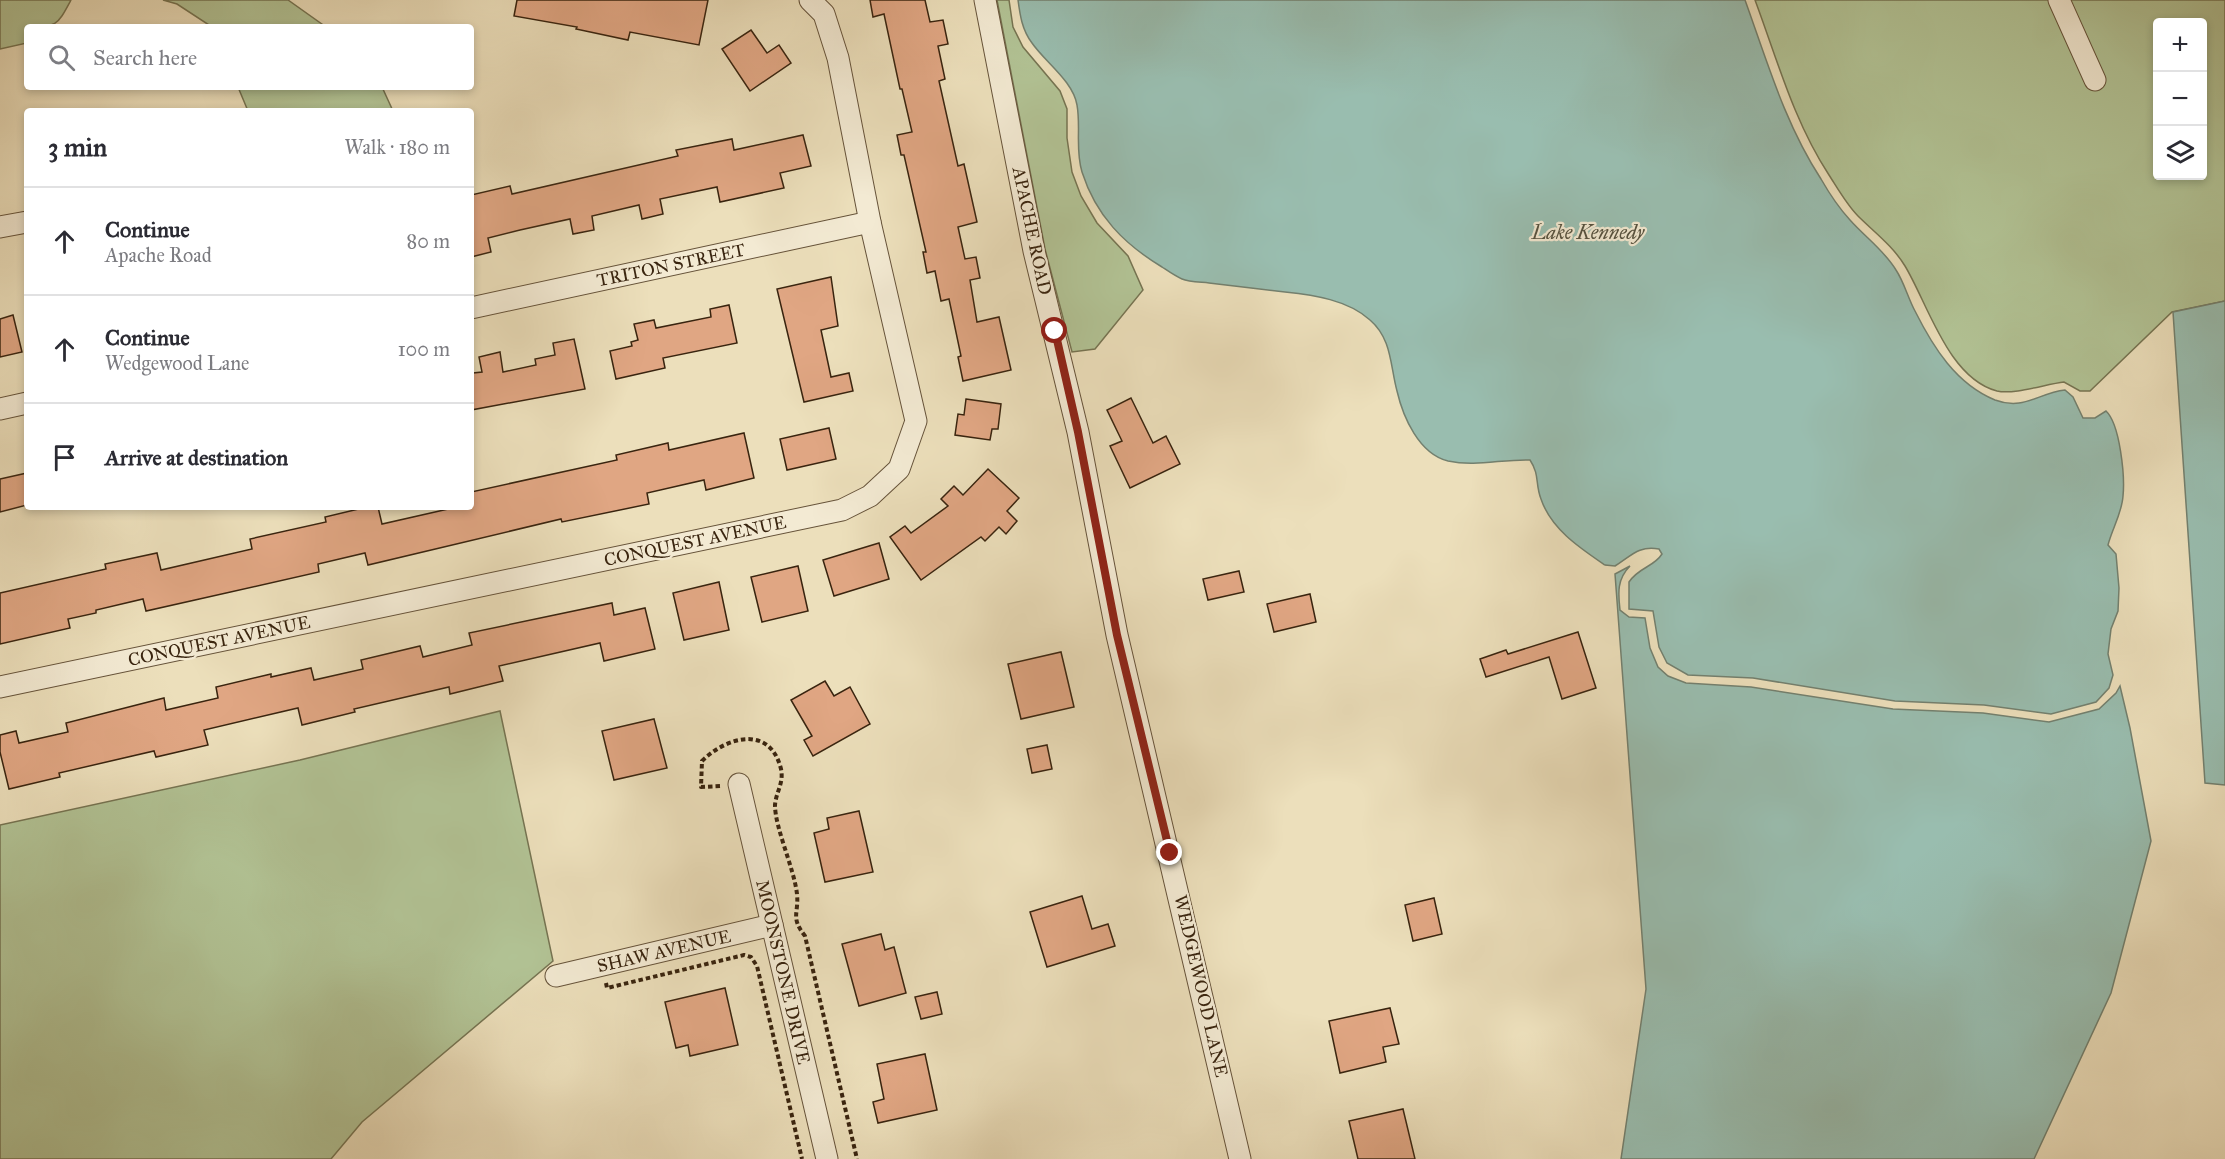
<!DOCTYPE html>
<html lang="en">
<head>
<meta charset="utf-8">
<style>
	:root { --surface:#fff; --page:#f2f2f3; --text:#2b2b33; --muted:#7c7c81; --line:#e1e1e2 }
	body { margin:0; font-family:"IM FELL Great Primer",serif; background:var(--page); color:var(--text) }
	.controls { position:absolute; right:18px; top:18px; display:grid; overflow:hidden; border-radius:6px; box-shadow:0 3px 9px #0003 }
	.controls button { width:54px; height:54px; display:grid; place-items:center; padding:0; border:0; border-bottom:2px solid var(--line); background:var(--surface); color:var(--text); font:30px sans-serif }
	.stop { position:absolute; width:18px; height:18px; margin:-14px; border:4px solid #8f2418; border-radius:50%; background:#fff }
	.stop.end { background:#8f2418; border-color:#fff; box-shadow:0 2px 6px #0008 }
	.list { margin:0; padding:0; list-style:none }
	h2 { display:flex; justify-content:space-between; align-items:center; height:78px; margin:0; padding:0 24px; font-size:26px }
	h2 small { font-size:20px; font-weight:400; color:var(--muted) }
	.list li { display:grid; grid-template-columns:39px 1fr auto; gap:18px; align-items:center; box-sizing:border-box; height:108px; padding:0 24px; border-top:2px solid var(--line) }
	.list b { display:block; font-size:22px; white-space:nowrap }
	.list p { margin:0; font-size:20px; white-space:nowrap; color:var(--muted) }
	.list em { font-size:20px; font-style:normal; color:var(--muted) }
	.icon { flex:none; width:33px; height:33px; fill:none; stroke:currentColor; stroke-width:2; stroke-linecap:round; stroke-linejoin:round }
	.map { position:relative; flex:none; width:2225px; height:1159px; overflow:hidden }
	.search { position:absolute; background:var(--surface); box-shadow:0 3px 9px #0003; left:24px; top:24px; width:450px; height:66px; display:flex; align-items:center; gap:15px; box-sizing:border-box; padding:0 21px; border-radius:6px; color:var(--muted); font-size:22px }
	.panel { position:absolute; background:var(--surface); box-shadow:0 3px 9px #0003; left:24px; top:108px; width:450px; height:402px; border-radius:6px }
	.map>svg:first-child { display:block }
	.green { fill:#b2c395; stroke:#767452; stroke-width:1.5; fill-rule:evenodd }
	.water { fill:#99bdaf; stroke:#73806f; stroke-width:1.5 }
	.building { fill:#e0a683; stroke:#39240f; stroke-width:1.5 }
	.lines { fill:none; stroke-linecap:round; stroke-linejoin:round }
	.street-casing { stroke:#66533a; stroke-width:23 }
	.path { stroke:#39240f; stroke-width:4; stroke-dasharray:4.5 3; stroke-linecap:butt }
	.street { stroke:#f3ead3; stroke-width:21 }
	.route { stroke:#8f2418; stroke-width:8 }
	.labels { text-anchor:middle; stroke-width:4.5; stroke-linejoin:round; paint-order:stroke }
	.street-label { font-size:18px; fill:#39240f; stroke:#f3ead3 }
	.water-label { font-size:20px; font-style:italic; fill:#56523f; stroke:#f3ead3 }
</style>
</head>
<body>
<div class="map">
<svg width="2225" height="1159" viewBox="0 0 2225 1159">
	<rect width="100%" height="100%" fill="#ecdfbb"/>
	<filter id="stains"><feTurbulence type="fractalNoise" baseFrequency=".00333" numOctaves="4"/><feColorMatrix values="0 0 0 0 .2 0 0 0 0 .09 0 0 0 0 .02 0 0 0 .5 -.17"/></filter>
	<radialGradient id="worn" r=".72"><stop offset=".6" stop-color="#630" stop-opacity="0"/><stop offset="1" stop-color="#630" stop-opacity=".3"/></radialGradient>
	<g class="green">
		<path d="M0,0H71C57,26 57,27 27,27V43L0,49Z"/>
		<polygon points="163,0 288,0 326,27 212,27 177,4"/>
		<polygon points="997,0 1009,0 1013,27 1023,47 1060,91 1067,109 1067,138 1072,172 1081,196 1097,223 1128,256 1143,290 1095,349 1072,352 1045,249"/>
		<path d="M1755,0H2225V301L2172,312L2090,391H2080L2064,382C2046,384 2014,395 1997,391C1948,378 1928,304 1905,266C1893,246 1874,232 1858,216C1847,205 1838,189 1829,175C1794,122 1777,59 1755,0ZM2158,22H2202V176H2158Z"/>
		<polygon points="238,87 382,87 393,111 248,111"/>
		<polygon points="500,711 553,961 362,1122 331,1159 0,1159 0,825 300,760"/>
	</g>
	<g class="water">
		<path d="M1018,0H1745C1767,61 1785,124 1821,179C1829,193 1839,208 1850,220C1865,237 1884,250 1896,270C1904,282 1908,298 1915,311C1933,347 1956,384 1995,400C2024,411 2038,393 2065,390L2073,397L2083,418H2095L2106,411C2120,424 2125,476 2123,496C2122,513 2112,529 2108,545L2116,554L2119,588L2118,611L2111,629L2108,654L2113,675L2109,688L2096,702L2051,714L1984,705L1895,701L1753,678L1688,675L1667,663L1659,647L1653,611L1629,609V582C1639,567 1654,567 1662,554L1659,549C1639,545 1631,556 1615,566L1605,565C1580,548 1551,529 1541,499C1535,484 1540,475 1530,460C1502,459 1476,467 1448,461C1419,454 1403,417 1397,391C1390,365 1392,339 1370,320C1348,300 1314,295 1285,292C1260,289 1234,286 1209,283C1200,282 1189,282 1182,279C1175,276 1168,271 1162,267C1124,244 1096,216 1082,172C1075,149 1081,127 1077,105C1073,81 1045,62 1032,43C1022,30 1020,15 1018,0Z"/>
		<polygon points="2225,301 2225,785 2205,783 2173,312"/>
		<path d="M1630,566C1617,579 1618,593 1620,610L1629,617L1645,618L1650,648L1658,667L1668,676L1686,683L1751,687L1893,709L1983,713L2049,722L2099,709L2116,693L2120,686L2130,728L2151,841L2111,993L2034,1159H1621L1646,989L1615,574Z"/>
	</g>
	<g class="building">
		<polygon points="517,0 708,0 699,45 630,32 628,40 576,29 577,27 514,16"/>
		<polygon points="870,0 925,0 930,22 943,20 948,44 938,46 945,79 939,81 958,166 964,164 977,222 958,227 965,259 976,257 980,278 970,280 977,322 999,317 1011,370 963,381 958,357 961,356 949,299 941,301 935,271 927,273 923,252 926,252 904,155 901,155 897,135 912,132 902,89 900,89 884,14 873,17"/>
		<polygon points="751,30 767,53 779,45 791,63 750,91 722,49"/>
		<polygon points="803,135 811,166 780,173 784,188 720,202 717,187 660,199 663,214 642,219 639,205 592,216 594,230 573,234 570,219 520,230 488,238 491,252 471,257 471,195 510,186 512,194 678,156 676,150 732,139 734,150"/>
		<polygon points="831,277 838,326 821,330 831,377 849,373 853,391 804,402 777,289"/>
		<polygon points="729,305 737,343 663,358 665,368 616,379 610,351 632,346 631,342 638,340 634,324 654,320 656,328 711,317 710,309"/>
		<polygon points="13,315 22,352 0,357 0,319"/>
		<polygon points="574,339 585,389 471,410 471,378 473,373 482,372 479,357 500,352 503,372 536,365 535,359 555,355 553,343"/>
		<polygon points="1131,398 1153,443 1166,436 1180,464 1130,488 1110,446 1122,441 1107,410"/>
		<polygon points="966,399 1001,404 998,429 992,429 990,440 955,435 958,414 964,415"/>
		<polygon points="829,428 836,459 787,470 780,439"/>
		<polygon points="744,433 754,478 706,490 704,480 647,493 649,504 562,522 561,519 368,565 365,553 318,564 319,572 146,611 143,599 96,610 96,613 68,619 70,628 0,644 0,593 106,569 105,564 157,553 161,570 252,549 250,539 326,522 325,517 367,507 378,507 382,524 457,507 471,507 471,492 617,460 616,455 668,443 669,450"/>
		<polygon points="988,469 1019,498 1007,511 1017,521 1006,534 999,527 985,541 981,537 921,580 890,537 905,526 911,533 948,506 941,499 954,486 963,495"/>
		<polygon points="27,473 27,505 0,512 0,479"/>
		<polygon points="879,543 889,579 834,596 823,560"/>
		<polygon points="798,566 808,611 762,622 751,577"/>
		<polygon points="1239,571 1244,592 1208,600 1203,579"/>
		<polygon points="719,582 729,630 684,640 673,593"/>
		<polygon points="1310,594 1316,622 1274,632 1267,604"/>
		<polygon points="612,603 614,615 645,608 655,649 604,661 600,643 499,666 503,681 450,694 449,687 354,709 355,712 302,725 298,708 204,730 208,745 156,757 154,751 59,773 60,777 9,789 0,752 0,735 16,731 19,743 68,732 66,723 164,698 166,710 218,698 216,687 271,674 271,677 311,668 314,680 363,669 361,660 420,646 423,657 472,645 469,633"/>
		<polygon points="1578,632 1596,688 1562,699 1549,657 1486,677 1480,659 1506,650 1508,654"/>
		<polygon points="1061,652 1074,707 1021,719 1008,664"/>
		<polygon points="825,681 834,696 850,687 870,724 813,756 804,740 812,736 791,700"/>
		<polygon points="654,719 667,768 614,780 602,731"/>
		<polygon points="1047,745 1052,769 1032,773 1027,749"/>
		<polygon points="859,811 873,872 825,882 814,833 829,829 827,818"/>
		<polygon points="1082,896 1092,929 1108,924 1115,946 1047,967 1030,912"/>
		<polygon points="1434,898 1442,934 1413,941 1405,905"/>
		<polygon points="881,934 885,950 894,947 906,993 859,1006 842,944"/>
		<polygon points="725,988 738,1045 690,1056 688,1045 676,1048 665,1002"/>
		<polygon points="937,992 942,1014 921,1019 915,997"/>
		<polygon points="1390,1008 1399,1044 1383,1047 1386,1062 1340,1073 1329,1021"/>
		<polygon points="925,1054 937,1110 878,1123 873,1102 884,1099 877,1064"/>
		<polygon points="1403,1109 1415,1159 1358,1159 1349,1121"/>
	</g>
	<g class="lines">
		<defs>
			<g id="street">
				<polyline points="985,0 1034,251 1078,432 1117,635 1240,1159"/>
				<polyline points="2059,0 2095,80"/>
				<polyline points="0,227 27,222"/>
				<polyline points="471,308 870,222"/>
				<polyline points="0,409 27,403"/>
				<polyline points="0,687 842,510 870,496 899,469 916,421 870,222 838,58 824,14 810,0"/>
				<polyline points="739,784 827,1159"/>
				<polyline points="556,976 772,925"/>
			</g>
		</defs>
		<use href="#street" class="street-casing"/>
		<g class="path">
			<path d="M720,786L701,787L702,761C726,737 770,724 781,769C784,783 776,792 775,805C775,828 794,868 797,894C799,914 790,917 805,936L857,1159"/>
			<polyline points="606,983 607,988 744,955 751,957 757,966 802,1159"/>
		</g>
		<use href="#street" class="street"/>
	</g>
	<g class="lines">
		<polyline class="route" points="1055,331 1078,432 1117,635 1170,853"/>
	</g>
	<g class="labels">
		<g class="street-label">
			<text transform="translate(1032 231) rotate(78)" y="6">APACHE ROAD</text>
			<text transform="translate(671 265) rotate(-12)" y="6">TRITON STREET</text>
			<text transform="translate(695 541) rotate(-12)" y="6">CONQUEST AVENUE</text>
			<text transform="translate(219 641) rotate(-12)" y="6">CONQUEST AVENUE</text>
			<text transform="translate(664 951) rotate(-13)" y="6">SHAW AVENUE</text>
			<text transform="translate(783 972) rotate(77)" y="6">MOONSTONE DRIVE</text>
			<text transform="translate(1201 986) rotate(77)" y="6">WEDGEWOOD LANE</text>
		</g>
		<g class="water-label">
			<text x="1588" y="239">Lake Kennedy</text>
		</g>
	</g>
	<rect width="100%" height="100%" filter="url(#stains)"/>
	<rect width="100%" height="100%" fill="url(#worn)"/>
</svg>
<div class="controls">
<button>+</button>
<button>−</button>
<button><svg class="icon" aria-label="layers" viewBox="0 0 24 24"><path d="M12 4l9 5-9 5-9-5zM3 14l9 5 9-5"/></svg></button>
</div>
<div class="stop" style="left:1055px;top:331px"></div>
<div class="stop end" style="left:1170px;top:853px"></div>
<div class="search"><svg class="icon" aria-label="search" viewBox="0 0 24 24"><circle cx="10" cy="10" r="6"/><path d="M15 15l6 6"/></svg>Search here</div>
<section class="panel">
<h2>3 min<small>Walk · 180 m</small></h2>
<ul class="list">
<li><svg class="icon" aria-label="ahead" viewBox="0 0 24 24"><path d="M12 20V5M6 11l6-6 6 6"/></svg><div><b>Continue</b><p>Apache Road</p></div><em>80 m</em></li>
<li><svg class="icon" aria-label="ahead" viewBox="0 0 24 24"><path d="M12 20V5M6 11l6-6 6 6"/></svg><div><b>Continue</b><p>Wedgewood Lane</p></div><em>100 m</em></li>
<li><svg class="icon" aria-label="arrive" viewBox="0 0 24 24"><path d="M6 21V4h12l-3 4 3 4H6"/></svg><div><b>Arrive at destination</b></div></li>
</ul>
</section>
</div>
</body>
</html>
